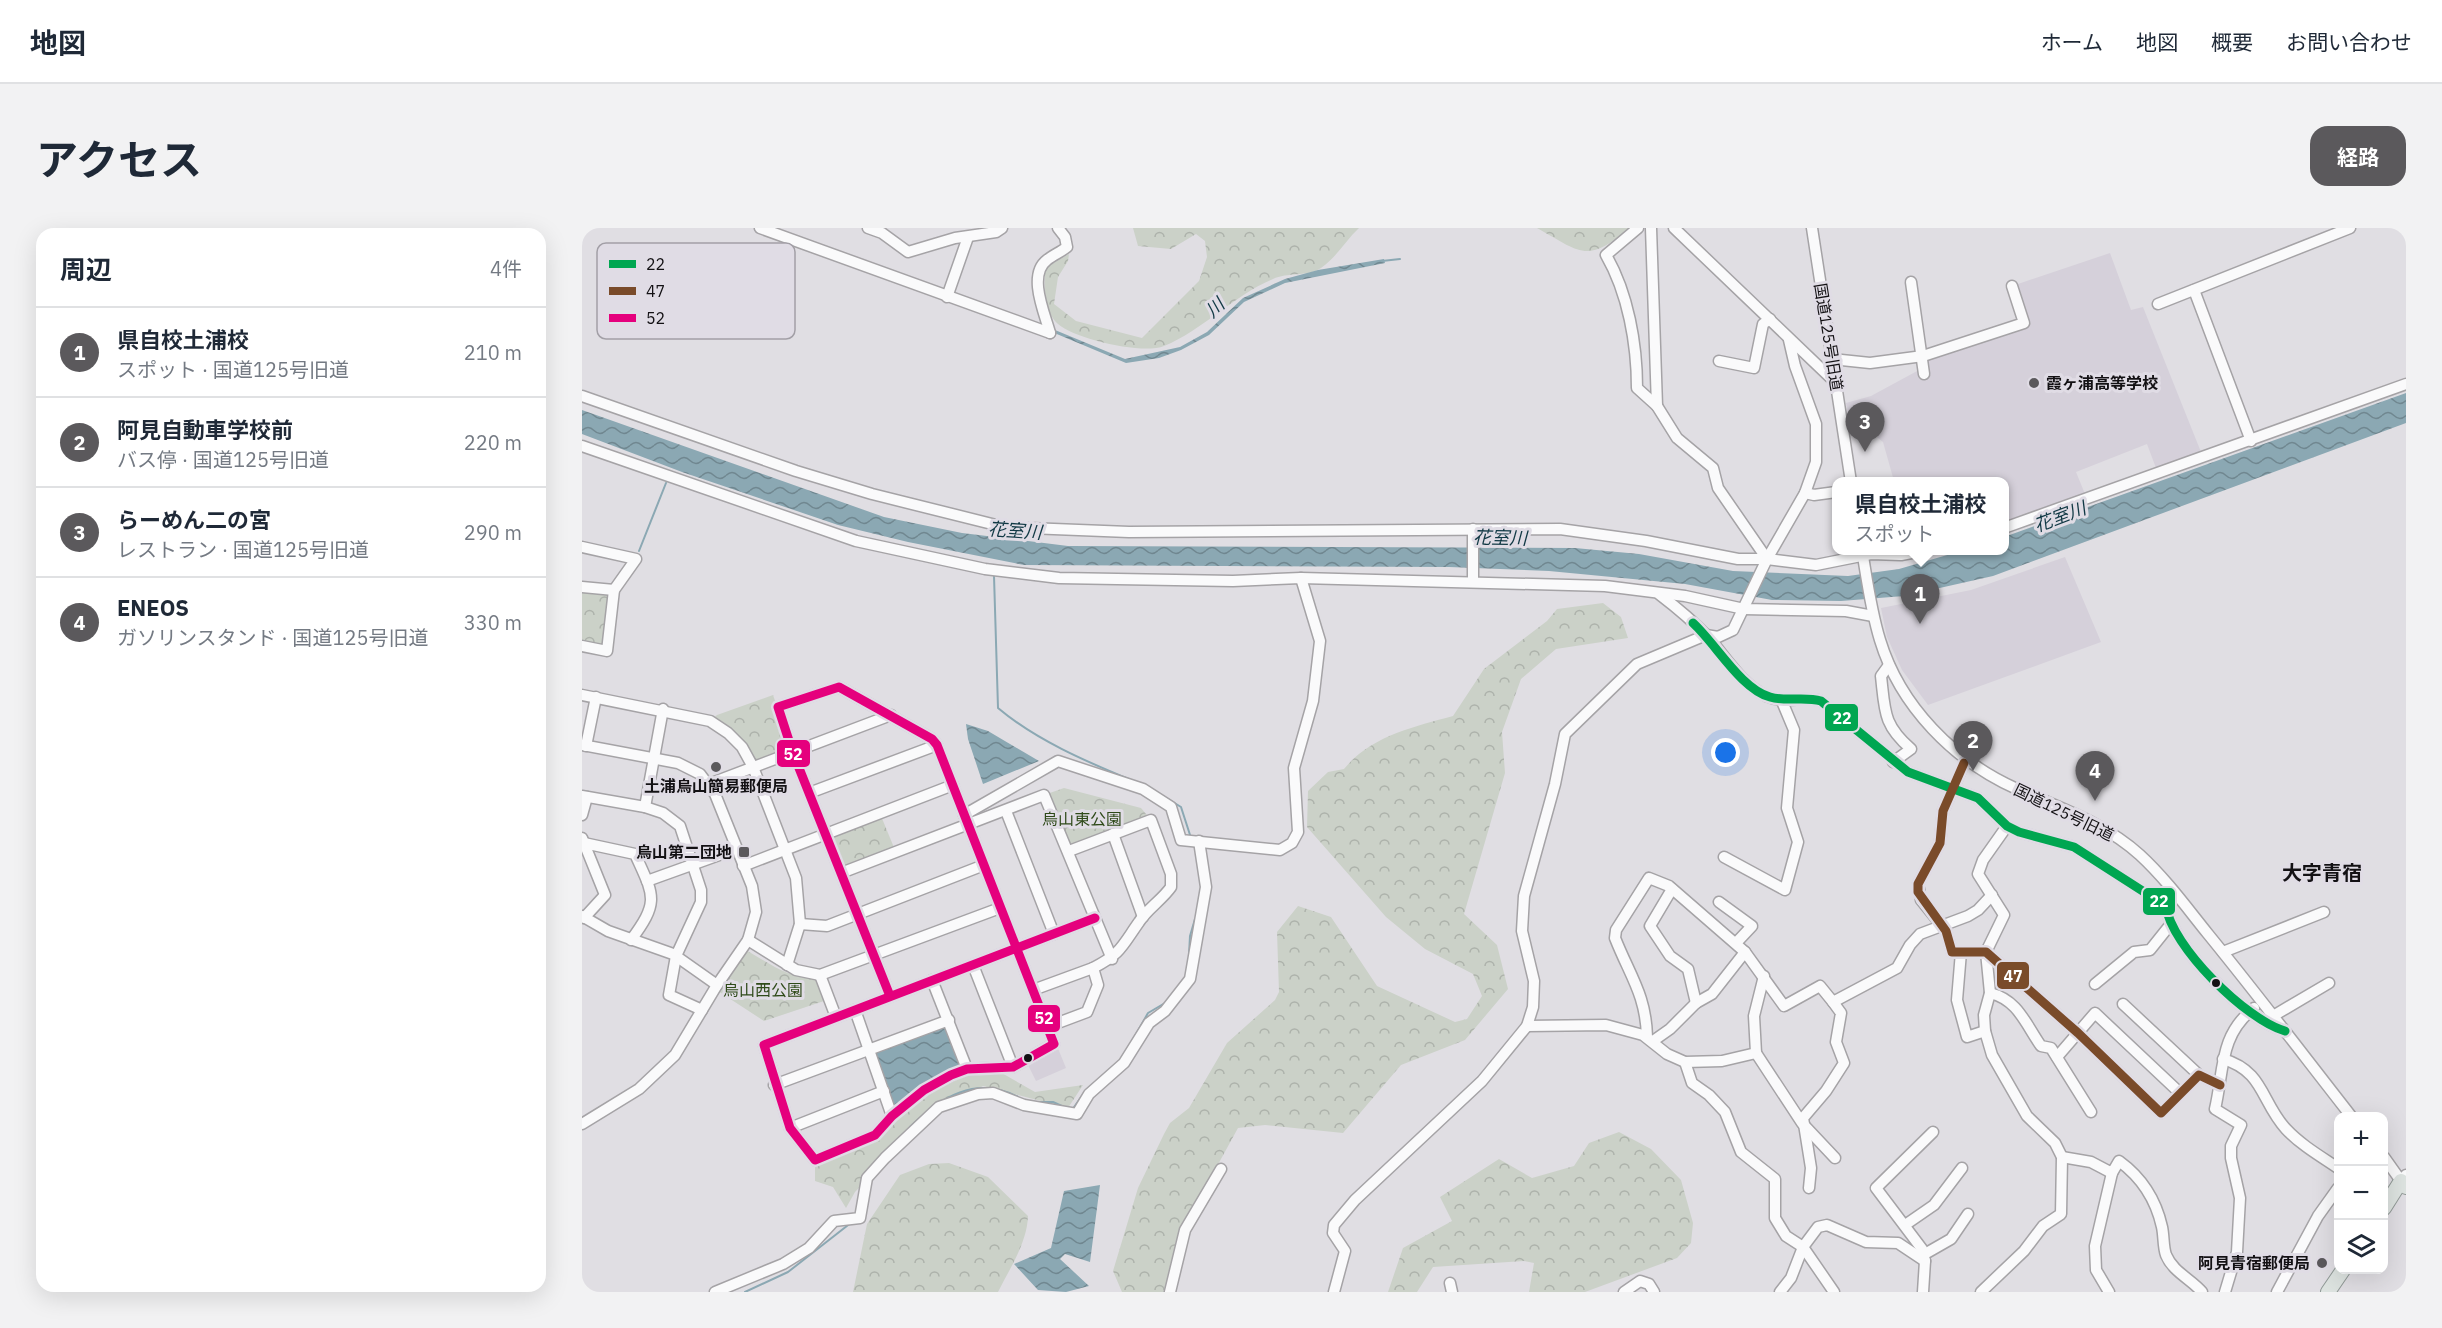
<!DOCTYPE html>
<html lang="ja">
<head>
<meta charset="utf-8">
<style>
	:root { --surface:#fff; --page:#f2f2f3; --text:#1f2937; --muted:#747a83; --line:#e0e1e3; --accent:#5b595c }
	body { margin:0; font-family:"IBM Plex Sans","Noto Sans JP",sans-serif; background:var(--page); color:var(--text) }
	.controls { position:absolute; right:18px; bottom:18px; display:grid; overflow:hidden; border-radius:12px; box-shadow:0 6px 24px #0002 }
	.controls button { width:54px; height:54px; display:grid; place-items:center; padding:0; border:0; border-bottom:2px solid var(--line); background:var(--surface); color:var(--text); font:30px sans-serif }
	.you { position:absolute; left:1144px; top:525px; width:21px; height:21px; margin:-15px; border:4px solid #fff; border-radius:50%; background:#1a73e8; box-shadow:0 0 0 9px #1a73e833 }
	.badge { display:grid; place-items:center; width:39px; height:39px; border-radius:50%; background:var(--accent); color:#fff; font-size:20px; font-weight:700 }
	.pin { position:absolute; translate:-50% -50px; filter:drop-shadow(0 2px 3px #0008) }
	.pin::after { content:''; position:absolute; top:32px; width:21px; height:18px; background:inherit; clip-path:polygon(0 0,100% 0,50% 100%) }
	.popup { position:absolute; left:1250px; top:249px; width:177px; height:78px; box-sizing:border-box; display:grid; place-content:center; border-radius:12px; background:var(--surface); filter:drop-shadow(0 2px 4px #0005); font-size:20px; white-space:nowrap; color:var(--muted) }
	.popup b { font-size:22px; color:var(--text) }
	.popup::after { content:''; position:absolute; left:50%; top:100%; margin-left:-12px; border:12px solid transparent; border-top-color:var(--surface) }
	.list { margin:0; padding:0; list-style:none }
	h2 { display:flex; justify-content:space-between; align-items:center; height:78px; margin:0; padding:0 24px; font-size:26px }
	h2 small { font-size:20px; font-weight:400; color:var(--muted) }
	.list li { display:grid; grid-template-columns:39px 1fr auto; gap:18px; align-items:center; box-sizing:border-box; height:90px; padding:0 24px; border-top:2px solid var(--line) }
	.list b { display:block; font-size:22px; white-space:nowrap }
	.list p { margin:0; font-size:20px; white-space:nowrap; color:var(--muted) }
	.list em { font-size:20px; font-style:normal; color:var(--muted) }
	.icon { flex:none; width:33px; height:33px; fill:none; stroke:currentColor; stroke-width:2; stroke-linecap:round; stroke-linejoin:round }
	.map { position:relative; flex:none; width:1824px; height:1064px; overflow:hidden; border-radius:18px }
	header { display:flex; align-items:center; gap:36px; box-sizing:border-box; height:84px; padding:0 30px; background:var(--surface); border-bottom:2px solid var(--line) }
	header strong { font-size:28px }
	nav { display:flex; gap:33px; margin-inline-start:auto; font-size:21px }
	.intro { display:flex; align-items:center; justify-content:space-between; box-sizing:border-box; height:144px; padding:0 36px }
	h1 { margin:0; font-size:42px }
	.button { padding:15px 27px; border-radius:18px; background:var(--accent); color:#fff; font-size:21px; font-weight:700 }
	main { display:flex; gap:36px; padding:0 36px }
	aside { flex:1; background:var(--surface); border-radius:18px; box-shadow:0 6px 24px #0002 }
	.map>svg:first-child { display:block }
	.built { fill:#d5d0da }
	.forest { fill:url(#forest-crowns) }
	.water { fill:url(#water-waves) }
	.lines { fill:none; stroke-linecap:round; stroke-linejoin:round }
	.stream { stroke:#8ba8b3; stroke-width:2 }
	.minor-casing { stroke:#a5a3a6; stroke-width:13 }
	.major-casing { stroke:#919a97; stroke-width:16 }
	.minor { stroke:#fafafb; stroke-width:10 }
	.major { stroke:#dde3e0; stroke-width:14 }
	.bus-1-casing { stroke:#e0dce5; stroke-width:14 }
	.bus-2-casing { stroke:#e0dce5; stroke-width:14 }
	.bus-3-casing { stroke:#e0dce5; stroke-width:14 }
	.bus-1 { stroke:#00a651; stroke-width:9 }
	.bus-2 { stroke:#7a4b2a; stroke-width:9 }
	.bus-3 { stroke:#e5007d; stroke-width:9 }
	.poi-dot { fill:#5b595c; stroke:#e0dce5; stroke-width:2 }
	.bus-dot { fill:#131114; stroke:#e0dce5; stroke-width:2 }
	.labels { text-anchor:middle; stroke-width:6; stroke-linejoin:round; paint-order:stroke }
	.street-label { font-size:16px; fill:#131114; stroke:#e0dce5 }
	.poi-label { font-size:16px; font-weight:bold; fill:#131114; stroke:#e0dce5; text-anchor:end }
	.park-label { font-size:16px; fill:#2f4a1a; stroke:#e0dce5 }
	.water-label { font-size:18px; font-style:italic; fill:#103844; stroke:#e0dce5 }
	.quarter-label { font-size:20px; font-weight:bold; fill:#131114; stroke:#e0dce5 }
	.key { fill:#e0dce5; stroke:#a29fa6; stroke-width:1.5 }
	.key-label { font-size:16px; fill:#131114 }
	.line-badge { stroke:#e0dce5; stroke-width:2 }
	.badge-label { font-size:16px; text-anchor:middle; font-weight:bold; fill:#fff }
</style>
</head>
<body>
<header>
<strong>地図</strong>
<nav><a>ホーム</a><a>地図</a><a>概要</a><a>お問い合わせ</a></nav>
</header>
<div class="intro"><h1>アクセス</h1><a class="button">経路</a></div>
<main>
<aside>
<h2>周辺<small>4件</small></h2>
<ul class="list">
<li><span class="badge">1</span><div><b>県自校土浦校</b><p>スポット · 国道125号旧道</p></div><em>210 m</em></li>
<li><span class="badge">2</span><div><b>阿見自動車学校前</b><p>バス停 · 国道125号旧道</p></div><em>220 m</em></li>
<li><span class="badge">3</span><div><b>らーめん二の宮</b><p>レストラン · 国道125号旧道</p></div><em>290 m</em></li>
<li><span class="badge">4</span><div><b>ENEOS</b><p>ガソリンスタンド · 国道125号旧道</p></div><em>330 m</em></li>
</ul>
</aside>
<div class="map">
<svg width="1824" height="1064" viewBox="0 0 1824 1064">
	<defs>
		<pattern id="forest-crowns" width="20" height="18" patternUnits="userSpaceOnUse" patternTransform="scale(1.5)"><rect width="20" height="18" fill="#cbd1c8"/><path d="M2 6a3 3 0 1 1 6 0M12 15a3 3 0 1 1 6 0" fill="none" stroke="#adb2ab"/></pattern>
		<pattern id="water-waves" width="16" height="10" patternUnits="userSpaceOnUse" patternTransform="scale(1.5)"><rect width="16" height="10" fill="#8ba8b3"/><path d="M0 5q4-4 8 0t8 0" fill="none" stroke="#708790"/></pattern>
	</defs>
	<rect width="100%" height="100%" fill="#e0dee3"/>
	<g class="built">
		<polygon points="1528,25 1549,82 1561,79 1619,224 1574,240 1565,216 1494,244 1503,266 1422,294 1422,254 1312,253 1301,214 1266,186 1264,175 1289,168 1337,142 1343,128 1441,93 1433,57"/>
		<polygon points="1483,329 1519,414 1346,477 1320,442 1305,409 1299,380 1389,362"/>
		<polygon points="475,818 484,840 454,853 445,835"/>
	</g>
	<g class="forest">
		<path d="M551,0H777C763,13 755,29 739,40C726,49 705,44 691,51C652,67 621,102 582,118C561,127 493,111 476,96C462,84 462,57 463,40L487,26L486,33L476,49L472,76L494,93L560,110L617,53L625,29L623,13L614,6L589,21L556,18Z"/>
		<path d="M955,0H1048C1004,36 1000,25 955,0Z"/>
		<polygon points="0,359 32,362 25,423 0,418"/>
		<path d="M1021,375L1039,389L1046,410L974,421L939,451L920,504L923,545L882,686L915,717L926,761L883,812L819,837L761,905L683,897L656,900L594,1013L582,1064H540L531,1043L556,960L582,906L588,895L607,880L645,815L693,772L697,764L695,704L716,678L749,689L795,758L873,794L885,791L900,768L891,746L843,721L804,689L725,599L726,563L746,544L762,541C789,508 831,499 871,488L902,441L965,393L975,381Z"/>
		<polygon points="191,467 211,525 171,539 128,493 135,487"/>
		<polygon points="482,560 559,580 569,592 487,623 462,567"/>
		<polygon points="299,588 313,622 260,639 248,607"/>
		<path d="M164,722C188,736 209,752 237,751L245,772L182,793L136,763Z"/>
		<polygon points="411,840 453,864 501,857 486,880 401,858 349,886 273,964 264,980 251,959 233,953 233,932 293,907 310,888 369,847"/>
		<polygon points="1037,904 1069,921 1099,952 1111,995 1109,1015 1095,1030 1003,1064 947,1064 952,1035 942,1033 851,1039 835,1064 806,1064 821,1020 870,993 858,969 917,931 950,950 992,938 1007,915"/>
		<path d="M367,935L406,949L446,988C445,1015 428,1040 416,1064H271L285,996L318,947L347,936Z"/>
	</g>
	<g class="water">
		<polygon points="183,0 194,0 473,102 543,131 598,119 625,104 661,70 703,51 736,42 802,31 803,35 703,55 662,74 627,107 599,122 577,130 544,135 470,104"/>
		<polygon points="1824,165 1824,195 1411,348 1322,368 1259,373 1190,372 1103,356 967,343 867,339 442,337 326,314 256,297 100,244 0,206 0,182 302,289 380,305 486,318 993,320 1057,326 1151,343 1266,348 1317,341 1379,323 1422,322 1422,309"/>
		<polygon points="384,496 406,503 457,533 401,556 386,511"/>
		<polygon points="368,793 386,844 369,847 312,887 289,822"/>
		<polygon points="518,957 508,1034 483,1026 478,1031 507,1058 484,1064 456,1062 432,1036 469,1020 482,963"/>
	</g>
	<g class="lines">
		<g class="stream">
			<polyline points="800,33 818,31"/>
			<polyline points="57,323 84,255"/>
			<path d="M412,348L416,480C454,512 503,533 549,552"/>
			<polyline points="568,560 599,579 609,610"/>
			<polyline points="607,727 608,708 613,691"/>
			<polyline points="549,815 566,785 583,775"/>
			<polyline points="456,874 471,874 482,879"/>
			<polyline points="490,882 502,865"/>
			<path d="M328,899C359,869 394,847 436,869"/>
			<polyline points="163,1064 206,1044 270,994"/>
		</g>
		<defs>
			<g id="minor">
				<polyline points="178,0 468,105"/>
				<polyline points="286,0 300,5 326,24 373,10 414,4 420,0"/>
				<path d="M1056,0L1024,27C1046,65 1055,116 1055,160L1075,178L1095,210L1131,240L1136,260L1185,331"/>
				<polyline points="1069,0 1075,178"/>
				<polyline points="1092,0 1254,155"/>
				<polyline points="1230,0 1269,254"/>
				<polyline points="1329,54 1342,146"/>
				<polyline points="1612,62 1669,213"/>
				<polyline points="365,69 386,9"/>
				<polyline points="1576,76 1768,0"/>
				<path d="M468,105C463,86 445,47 465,32C471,27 479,24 485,19L483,9L476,0"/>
				<polyline points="1250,131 1288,135 1341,128 1442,95 1430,58"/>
				<polyline points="1137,133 1172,140 1181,96 1188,91"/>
				<polyline points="0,168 214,243 290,266 422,299 547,304 978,301 1064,313 1156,331 1185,331 1234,337 1289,326 1319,327 1345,322"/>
				<polyline points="0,218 274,313 403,341 477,350 651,353 719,350 1023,358 1103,368 1162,381 1264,383 1291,388"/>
				<polyline points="1223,265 1232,267 1254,264"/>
				<polyline points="1422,300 1824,156"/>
				<polyline points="0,319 54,331 32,362 25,423 0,418"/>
				<path d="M1280,322C1285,352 1289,383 1298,412C1318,478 1372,533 1435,561C1478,580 1523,595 1558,627C1584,651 1605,680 1626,706C1675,766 1722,828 1769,888"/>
				<polyline points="891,353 891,301"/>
				<polyline points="0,359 32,362"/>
				<path d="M1077,366C1094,379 1111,393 1126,409C1144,429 1159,456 1184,468C1202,476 1221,468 1239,473L1326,544L1396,570L1425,598L1437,604L1492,619L1584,678C1589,718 1664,792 1703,803"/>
				<path d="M1307,437L1299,448C1303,483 1301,497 1329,521L1311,534"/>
				<polyline points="0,467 128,493 146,505 160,519 171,539 214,650 218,696 205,737"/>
				<polyline points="0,517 96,535 118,546 133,566 170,658 174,684 166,712 135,757 93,827 57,861 0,896"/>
				<polyline points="4,518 14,469"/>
				<polyline points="1384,531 1361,583 1358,615 1336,656 1339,672 1364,703 1370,724 1404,724 1496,805 1579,885 1617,847 1638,857"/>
				<polyline points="127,556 309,487"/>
				<polyline points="227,565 355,517"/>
				<polyline points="0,568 63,579 81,585 98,598 119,662 119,674 94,728 87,767 120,782"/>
				<polyline points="63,579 81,481"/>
				<polyline points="424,583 472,706"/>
				<polyline points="0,587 5,569"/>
				<polyline points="382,587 476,533 561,561 589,579 599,612 698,622 710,615 716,604 712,540 731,473 738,413 719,350"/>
				<polyline points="531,606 561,689"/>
				<polyline points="0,610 23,667 2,690"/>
				<path d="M2,615L53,626C72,668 78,673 49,712"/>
				<polyline points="1142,629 1203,662 1216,614 1205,580 1212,502 1199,471"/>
				<polyline points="161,638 371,557"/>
				<polyline points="259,645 462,567 530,731"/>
				<polyline points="65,653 154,621"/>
				<polyline points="1090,661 1068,698 1088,728 1106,741 1114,775"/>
				<polyline points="1137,674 1170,698 1154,715"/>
				<polyline points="0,688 26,703 91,726 135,757"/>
				<polyline points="218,696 245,698 402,637"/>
				<polyline points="166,712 214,742 238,747 418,680"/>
				<polyline points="1379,724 1375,772 1385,809 1403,803"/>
				<polyline points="1641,724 1742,684"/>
				<polyline points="391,737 431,839"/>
				<polyline points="238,747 254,789"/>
				<polyline points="350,752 385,841"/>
				<polyline points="1513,756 1552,724 1568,722 1588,697"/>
				<polyline points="451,762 511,740"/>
				<path d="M1408,765C1436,772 1443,795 1459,818L1469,820L1509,884"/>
				<path d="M308,768L211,525L196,479L257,459L350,511L355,517C394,617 433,716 472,816L431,839L385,841L369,847L342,862L310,888L293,907L233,932L208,900L182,817C292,774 403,733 513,690"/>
				<polyline points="1541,776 1617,847"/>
				<polyline points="273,782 310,888"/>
				<polyline points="1691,788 1747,755"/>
				<polyline points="945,798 1024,797 1061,807 1085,826 1103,834 1140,833 1174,825 1172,788 1182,748"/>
				<path d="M465,799L505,784L516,757L511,740C539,726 540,718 557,694C565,681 580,672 589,659V646L569,592L487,623"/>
				<path d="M1065,809C1064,767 1048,748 1033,710L1034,702L1067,650L1087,658L1163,724"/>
				<polyline points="1071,813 1088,801 1114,775 1130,766 1163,724 1202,778 1238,758 1251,774 1315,740 1328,717 1338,706 1386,688 1396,682 1410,667"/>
				<polyline points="1174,825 1220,895 1253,930"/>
				<polyline points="1475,829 1513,785 1598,865"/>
				<path d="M1641,831C1682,843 1679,874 1704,901C1719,917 1738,928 1756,940"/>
				<polyline points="1103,834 1110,855 1127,867 1143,884 1159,924 1193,951 1193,990 1204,1008 1221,1019 1252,1064"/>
				<polyline points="192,857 367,792"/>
				<polyline points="208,900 302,863"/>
				<path d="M1480,929L1509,934L1530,945L1537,933C1559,949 1574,972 1580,999C1582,1008 1581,1019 1584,1027C1591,1044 1609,1051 1620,1064"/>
				<polyline points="1802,929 1819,953 1824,947"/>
				<polyline points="1227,960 1229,940 1221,890 1244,863 1262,835 1254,814 1259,785 1251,774"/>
				<polyline points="1323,997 1352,977 1380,940"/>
				<polyline points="1341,1027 1369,1011 1386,986"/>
				<polyline points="868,1055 870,1064"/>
				<polyline points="133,1064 201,1036 227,1020 252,993 278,990 285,950 303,930 357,879 396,866 411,865 442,877 495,886 507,866 542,835 567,795 583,783 608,751 624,659 617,613"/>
				<polyline points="588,1064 603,1002 639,941"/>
				<polyline points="752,1064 763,1023 751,1005 752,997 773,972 900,853 945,798 951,779 952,753 940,703 942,668 973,556 983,506 1055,436 1124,407 1136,409 1151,402 1185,331 1223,265 1234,234 1234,196 1213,138 1207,112"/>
				<polyline points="1042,1064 1058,1053 1067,1056 1072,1064"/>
				<polyline points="1198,1064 1209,1050 1221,1019 1236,999 1245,997 1284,1014 1316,1015 1343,1033"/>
				<polyline points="1341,1064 1343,1033 1340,1021 1294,960 1351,904"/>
				<polyline points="1399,1064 1442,1023 1461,998 1479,986 1480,929 1473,915 1445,888 1410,827 1403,803 1402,787 1408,765 1404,724 1422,687 1396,646 1401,632 1425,598"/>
				<polyline points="1527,1064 1514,1042 1513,1018 1530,945"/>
				<path d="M1643,1064L1655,1024L1658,970L1649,930V918L1659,897L1633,881C1642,843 1637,807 1672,780"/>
				<polyline points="1695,1064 1736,988 1756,960"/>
			</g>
			<g id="major">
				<polyline points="1802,980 1819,953 1824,959"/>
				<polyline points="1746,1064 1761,1042"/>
			</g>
		</defs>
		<use href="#minor" class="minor-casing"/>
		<use href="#major" class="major-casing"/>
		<use href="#minor" class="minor"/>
		<use href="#major" class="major"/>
		<defs>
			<path id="bus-1" d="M1111,395C1134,416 1159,461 1188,469C1205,474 1222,468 1239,473L1326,544L1396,570L1425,598L1437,604L1492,619L1584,678C1589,718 1664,792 1703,803"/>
			<polyline id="bus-2" points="1382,535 1361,583 1358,615 1336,656 1336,664 1364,703 1370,724 1404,724 1496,805 1579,885 1617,847 1638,857"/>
			<path id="bus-3" d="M308,768L211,525L196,479L257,459L350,511L355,517C394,617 433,716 472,816L431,839L385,841L369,847L342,862L310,888L293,907L233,932L208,900L182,817C292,774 403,733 513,690"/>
		</defs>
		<use href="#bus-1" class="bus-1-casing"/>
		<use href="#bus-2" class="bus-2-casing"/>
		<use href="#bus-3" class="bus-3-casing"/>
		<use href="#bus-1" class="bus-1"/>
		<use href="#bus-2" class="bus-2"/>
		<use href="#bus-3" class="bus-3"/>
	</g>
	<g class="poi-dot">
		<circle cx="1452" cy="155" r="6"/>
		<circle cx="134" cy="539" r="6"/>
		<rect x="156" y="618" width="12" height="12" rx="3"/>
		<circle cx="1740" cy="1035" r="6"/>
	</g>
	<g class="bus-dot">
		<circle cx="1634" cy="755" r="5"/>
		<circle cx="446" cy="830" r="5"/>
	</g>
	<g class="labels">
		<g class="street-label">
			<text transform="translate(1247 109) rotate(81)" y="6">国道125号旧道</text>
			<text transform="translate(1482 584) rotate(26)" y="6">国道125号旧道</text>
		</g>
		<g class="poi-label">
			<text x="1464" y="161" text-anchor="start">霞ヶ浦高等学校</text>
			<text x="134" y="564" text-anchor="middle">土浦烏山簡易郵便局</text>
			<text x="150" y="630">烏山第二団地</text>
			<text x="1728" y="1041">阿見青宿郵便局</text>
		</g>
		<g class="park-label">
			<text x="500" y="597">烏山東公園</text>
			<text x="181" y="768">烏山西公園</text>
		</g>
		<g class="water-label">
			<text transform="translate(633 80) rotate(-43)" y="6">川</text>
			<text transform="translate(1478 289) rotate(-21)" y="6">花室川</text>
			<text transform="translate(433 303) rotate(4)" y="6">花室川</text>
			<text transform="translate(918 310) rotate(1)" y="6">花室川</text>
		</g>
		<g class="quarter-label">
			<text x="1740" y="652">大字青宿</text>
		</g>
	</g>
	<rect x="15" y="15" width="198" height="96" rx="9" class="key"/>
	<rect x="27" y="32" width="27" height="8" fill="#00a651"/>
	<rect x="27" y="59" width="27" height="8" fill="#7a4b2a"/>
	<rect x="27" y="86" width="27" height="8" fill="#e5007d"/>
	<g class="key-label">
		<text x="64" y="42">22</text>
		<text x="64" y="69">47</text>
		<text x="64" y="96">52</text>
	</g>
	<g class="line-badge">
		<rect x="1242" y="475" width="35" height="29" rx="6" fill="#00a651"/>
		<rect x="194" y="511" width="35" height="29" rx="6" fill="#e5007d"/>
		<rect x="1560" y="659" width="34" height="29" rx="6" fill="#00a651"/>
		<rect x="1414" y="733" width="34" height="29" rx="6" fill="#7a4b2a"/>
		<rect x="445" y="776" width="34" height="29" rx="6" fill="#e5007d"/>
	</g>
	<g class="badge-label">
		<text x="1260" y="496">22</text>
		<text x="211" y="532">52</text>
		<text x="1577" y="679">22</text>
		<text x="1431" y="754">47</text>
		<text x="462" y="796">52</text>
	</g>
</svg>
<div class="controls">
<button>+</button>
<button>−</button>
<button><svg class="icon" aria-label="layers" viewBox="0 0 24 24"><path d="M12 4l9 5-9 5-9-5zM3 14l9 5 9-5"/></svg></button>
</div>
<div class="you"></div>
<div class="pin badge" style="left:1338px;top:396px">1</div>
<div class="popup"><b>県自校土浦校</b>スポット</div>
<div class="pin badge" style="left:1391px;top:543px">2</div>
<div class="pin badge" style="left:1283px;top:224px">3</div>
<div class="pin badge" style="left:1513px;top:573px">4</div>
</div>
</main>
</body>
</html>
